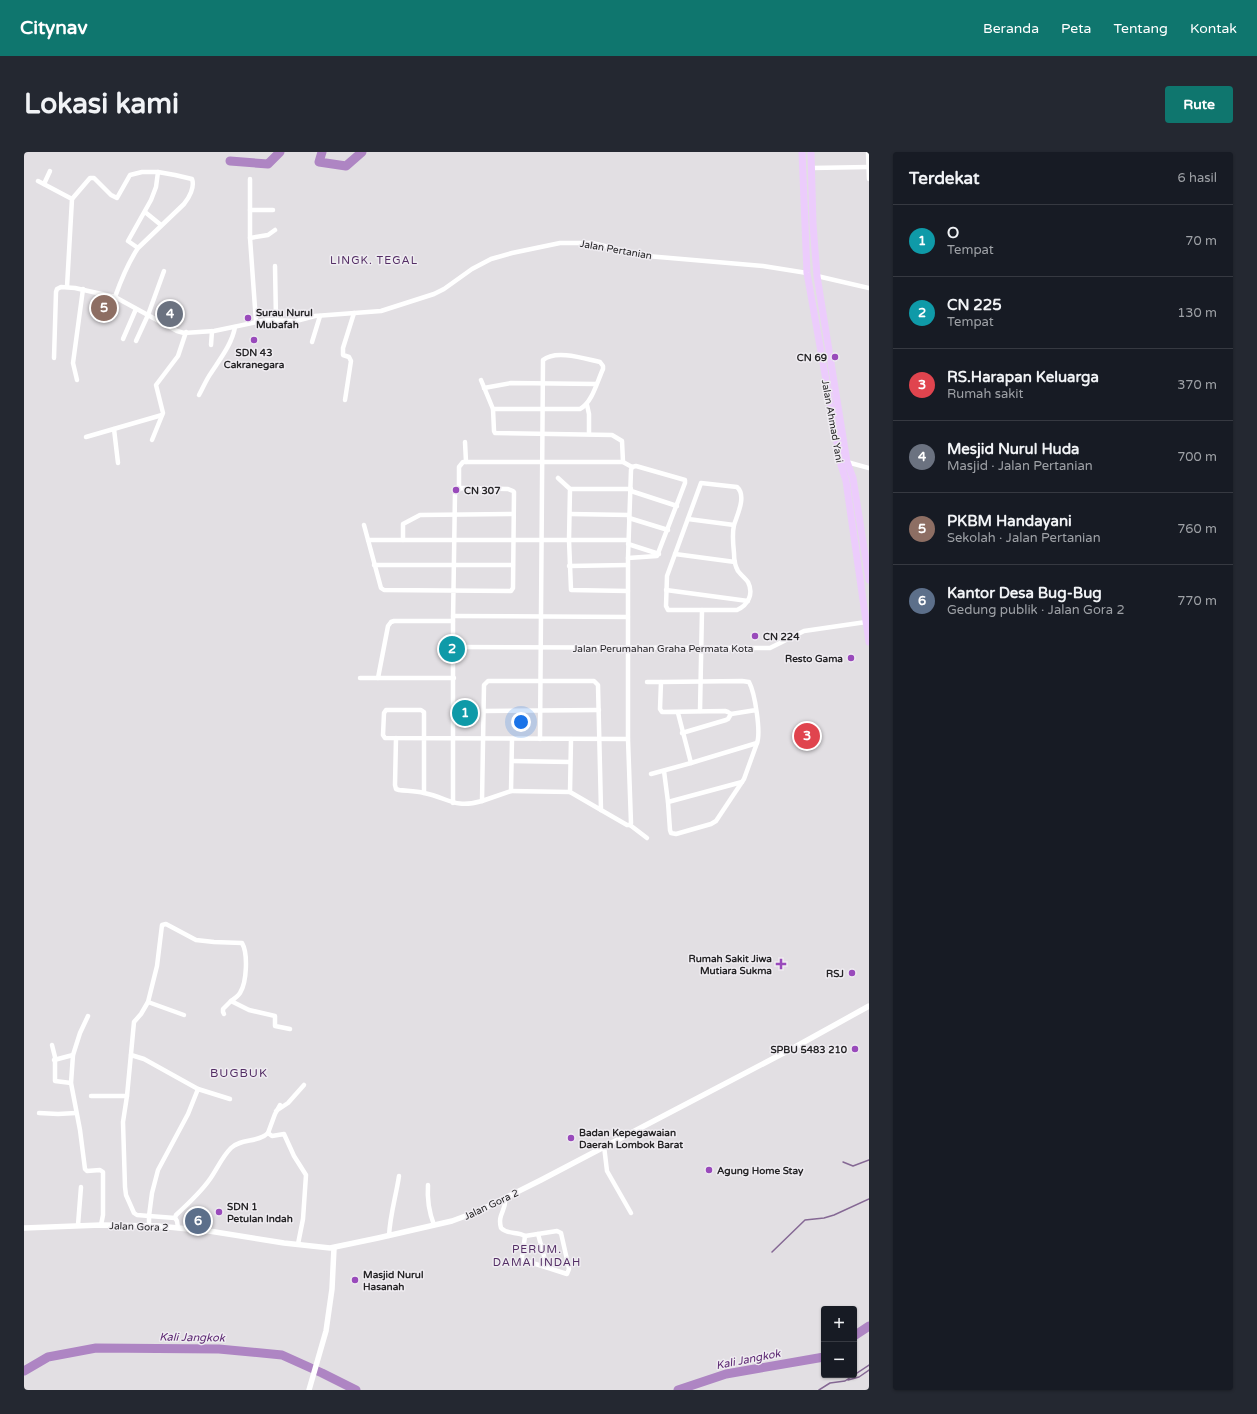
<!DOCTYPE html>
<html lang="id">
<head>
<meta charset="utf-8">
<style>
	:root { --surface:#171b24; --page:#242831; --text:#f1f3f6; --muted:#9ea1a6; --line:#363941; --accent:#0f766e }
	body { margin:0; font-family:"Varela Round",sans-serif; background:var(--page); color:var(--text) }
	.controls { position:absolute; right:12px; bottom:12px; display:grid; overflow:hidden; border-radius:4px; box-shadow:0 1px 3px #0004 }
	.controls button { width:36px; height:36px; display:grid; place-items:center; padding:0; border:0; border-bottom:1px solid var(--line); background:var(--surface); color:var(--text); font:20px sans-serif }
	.you { position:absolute; left:497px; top:570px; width:14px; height:14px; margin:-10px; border:3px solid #fff; border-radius:50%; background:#1a73e8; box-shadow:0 0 0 6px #1a73e833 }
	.badge { display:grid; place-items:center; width:26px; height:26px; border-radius:50%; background:var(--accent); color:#fff; font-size:13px; font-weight:700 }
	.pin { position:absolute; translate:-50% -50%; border:2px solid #fff; box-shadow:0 1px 4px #0006 }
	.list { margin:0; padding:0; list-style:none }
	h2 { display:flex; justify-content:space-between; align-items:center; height:52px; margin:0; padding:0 16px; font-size:17px }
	h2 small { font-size:13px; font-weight:400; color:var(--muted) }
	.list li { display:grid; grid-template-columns:26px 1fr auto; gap:12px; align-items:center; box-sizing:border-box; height:72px; padding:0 16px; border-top:1px solid var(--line) }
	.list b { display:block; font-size:15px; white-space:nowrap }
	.list p { margin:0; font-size:13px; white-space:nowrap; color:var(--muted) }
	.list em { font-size:13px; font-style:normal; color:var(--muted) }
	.map { position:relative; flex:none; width:845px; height:1238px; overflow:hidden; border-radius:4px }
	header { display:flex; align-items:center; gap:24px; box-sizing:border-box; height:56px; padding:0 20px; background:var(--accent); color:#fff }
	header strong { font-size:19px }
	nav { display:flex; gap:22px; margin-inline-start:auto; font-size:14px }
	.intro { display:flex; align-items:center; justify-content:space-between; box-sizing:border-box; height:96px; padding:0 24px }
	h1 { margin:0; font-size:28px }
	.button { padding:10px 18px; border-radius:4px; background:var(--accent); color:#fff; font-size:14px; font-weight:700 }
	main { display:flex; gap:24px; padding:0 24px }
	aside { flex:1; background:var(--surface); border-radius:4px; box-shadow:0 1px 3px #0004 }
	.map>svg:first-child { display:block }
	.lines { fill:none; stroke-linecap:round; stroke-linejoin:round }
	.stream { stroke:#856894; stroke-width:1.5 }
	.river { stroke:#ae85c3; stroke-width:9 }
	.minor { stroke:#fff; stroke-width:4.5 }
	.tertiary { stroke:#fff; stroke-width:5.5 }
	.trunk { stroke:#ecccfc; stroke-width:7 }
	.poi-dot { fill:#994abb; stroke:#efecf1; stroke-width:1.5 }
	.labels { text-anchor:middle; stroke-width:3; stroke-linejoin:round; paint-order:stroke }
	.street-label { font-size:10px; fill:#262527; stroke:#efecf1 }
	.poi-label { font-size:10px; font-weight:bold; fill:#262527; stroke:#efecf1; text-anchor:start }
	.neighbourhood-label { font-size:11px; letter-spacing:1px; fill:#542e65; stroke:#efecf1 }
	.water-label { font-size:11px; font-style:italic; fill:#5b2671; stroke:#efecf1 }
	.quarter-label { font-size:12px; letter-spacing:1px; fill:#542e65; stroke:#efecf1 }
</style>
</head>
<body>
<header>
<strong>Citynav</strong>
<nav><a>Beranda</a><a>Peta</a><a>Tentang</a><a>Kontak</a></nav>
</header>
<div class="intro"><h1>Lokasi kami</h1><a class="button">Rute</a></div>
<main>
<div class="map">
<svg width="845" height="1238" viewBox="0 0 845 1238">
	<rect width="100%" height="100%" fill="#e2dfe3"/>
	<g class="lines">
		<g class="stream">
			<polyline points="819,1010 829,1014 845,1008"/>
			<polyline points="748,1100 781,1068 800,1066 810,1063 845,1047"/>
			<polyline points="824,1228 835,1225 845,1218"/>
			<polyline points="795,1238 806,1231 821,1229 845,1213"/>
		</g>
		<g class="river">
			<polyline points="298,0 295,10 322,14 338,0"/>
			<polyline points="206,9 244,12 256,0"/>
			<polyline points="830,1184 845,1174"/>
			<polyline points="0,1219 24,1205 72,1196 195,1197 258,1203 298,1221 332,1238"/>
			<polyline points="654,1238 702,1222 800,1205"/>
		</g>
		<g class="minor">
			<polyline points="844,0 845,27"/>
			<polyline points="787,16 845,15"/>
			<polyline points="226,27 226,86 232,170"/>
			<polyline points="14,29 48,47 43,135"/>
			<polyline points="20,32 26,19"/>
			<polyline points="48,47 66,26 70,26 87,43 93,46 106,23 118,20 134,20"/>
			<polyline points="226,58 249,58"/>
			<polyline points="121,60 137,73"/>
			<polyline points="226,86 244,83 251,78"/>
			<polyline points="251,114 252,168"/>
			<polyline points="793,124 845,136"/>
			<path d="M91,145C97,128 104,111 114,96L160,52C165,46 171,35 168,27L151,23L134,20L132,35L127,48L104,89L114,96"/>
			<polyline points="99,187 112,157"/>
			<polyline points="112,189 124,163 140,119"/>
			<polyline points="288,190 296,164"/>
			<polyline points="187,193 188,179"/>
			<polyline points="30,206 32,140 33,137 37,135 51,136 91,145 153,179 160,181 190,179 243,168 272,169 291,164 357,159 410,142 420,137 448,117 467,107 488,101 536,91 568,91 623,104 739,114 783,121"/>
			<polyline points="53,228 49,211 59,137"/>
			<path d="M457,228L469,257H556C568,251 573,230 579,217V214L576,210C562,207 532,197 519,208C518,334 518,460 516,587"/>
			<polyline points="460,236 487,231 572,232"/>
			<path d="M175,243C179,236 182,228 187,221C196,207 208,192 211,175"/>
			<polyline points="321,248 327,209 325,205 319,203 319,196 330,161"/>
			<polyline points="563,253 565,262 565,282"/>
			<polyline points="469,257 470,279 471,281 588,283 598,289 599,310"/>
			<polyline points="90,277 94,311"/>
			<polyline points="62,285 138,263"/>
			<polyline points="128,288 139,261 132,233 154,204 162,180"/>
			<polyline points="441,290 442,310"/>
			<polyline points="823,310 845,316"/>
			<polyline points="534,326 546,337 545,388 547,438 604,439"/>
			<path d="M677,331L713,335C723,344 713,363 710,373C708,382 709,392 710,401C710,407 711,414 714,419C717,423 721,426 724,430C730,442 724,453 713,458H644L642,454L643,424Z"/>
			<polyline points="435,337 435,315 439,310 599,310 608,315 612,314 661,328 661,331 633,404 604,406"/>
			<polyline points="546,337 607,337"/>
			<polyline points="607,339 653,354"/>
			<polyline points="546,362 605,363"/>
			<polyline points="605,366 644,378"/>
			<polyline points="664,367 710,373"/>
			<polyline points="340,373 357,436 360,438 487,439 489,436 490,340 489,339 484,337 438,336 432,338 431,341 429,469 429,651"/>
			<polyline points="344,388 604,388"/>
			<polyline points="379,388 379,372 396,363 489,362"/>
			<polyline points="604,392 635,402"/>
			<polyline points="651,402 711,410"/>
			<polyline points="350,413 489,413"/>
			<polyline points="545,414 604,413"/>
			<polyline points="642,438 724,449"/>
			<polyline points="429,464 604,465"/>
			<polyline points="429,469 370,469 367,470 364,474 354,526 430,526"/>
			<polyline points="430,495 746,496 780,479 842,470"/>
			<polyline points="336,526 354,526"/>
			<polyline points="623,530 637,530"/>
			<polyline points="460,559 575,558"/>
			<polyline points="676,559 678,458"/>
			<path d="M654,561L667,611L733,591C737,580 731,541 725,530L718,529L637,530L636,557L638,560L701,559L704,560L707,562L732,558"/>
			<polyline points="658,581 702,568 704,567 707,562"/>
			<path d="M372,586L371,633L372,637L375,638C383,639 392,639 400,641C425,646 430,657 458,649"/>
			<polyline points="488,587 487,639 458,649 460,533 464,529 570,529 574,533 577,658 546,640 547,587"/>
			<polyline points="488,609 546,610"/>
			<polyline points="640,619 644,650 646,678 647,681 652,682 687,672 692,669 720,627 733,591"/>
			<polyline points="627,622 667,611"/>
			<polyline points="487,639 546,640"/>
			<path d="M400,641V560L397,558H362L360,561L359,583L361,586C442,587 523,587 604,587"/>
			<polyline points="644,650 718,630"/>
			<polyline points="577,658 603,673 606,673 607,671 604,587 604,406 607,318 608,315"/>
			<polyline points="606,673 623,686"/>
			<polyline points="124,850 160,863"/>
			<polyline points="200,862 199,860 199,857 207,849"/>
			<polyline points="64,864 56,881 49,903 47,931 56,978 61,1017 63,1019 76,1018 79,1020 79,1063 77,1073"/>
			<polyline points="28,893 31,905 31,929 47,931"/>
			<polyline points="107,903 120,907 174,937 206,947"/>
			<polyline points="30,908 49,903"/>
			<path d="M174,937L164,962L134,1018L128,1041L125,1064L113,1063L110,1061L102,1043L101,1035L99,970L103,944L110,870L117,862L124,850L133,814L138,773L142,772L172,788L190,790L218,791C224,801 223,830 216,841C214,844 210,847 207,849L225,858L251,864V874L266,877"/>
			<polyline points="67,944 103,944"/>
			<polyline points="252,959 264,951 280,933"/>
			<polyline points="15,961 34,962 52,961"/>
			<polyline points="244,981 251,962 256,953"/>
			<polyline points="580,994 583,1019 607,1061"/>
			<path d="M404,1033C403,1047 405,1060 410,1073"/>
			<path d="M481,1046C483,1058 473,1062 477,1076C484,1083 493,1079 501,1084"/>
			<polyline points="54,1073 57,1035"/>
			<polyline points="125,1073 125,1064 151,1066"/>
			<path d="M154,1076L153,1069L151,1066L152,1063C164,1052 177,1040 186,1027C193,1017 198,1005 207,996C217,986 234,991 244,981L248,984L260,982L270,1004L282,1023L279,1067L274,1092"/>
			<polygon points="533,1079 537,1081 544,1112 545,1117 543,1122 499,1108 498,1106 501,1084"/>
			<polyline points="514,1082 523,1115"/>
			<path d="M365,1084C366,1063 372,1044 375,1024"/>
		</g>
		<g class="tertiary">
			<polyline points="0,1076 77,1073 134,1074 185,1079 260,1091 306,1096 354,1086 428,1069 455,1059 517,1028 771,895 845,854"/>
			<polyline points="285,1238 302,1179 308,1137 310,1096"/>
		</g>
		<g class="trunk">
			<polyline points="778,0 783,121 817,313 822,329 845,490"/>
			<polyline points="787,0 789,72 793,124 823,310 829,326 845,428"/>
		</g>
	</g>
	<g class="poi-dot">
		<circle cx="224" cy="166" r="4"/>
		<circle cx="230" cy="188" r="4"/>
		<circle cx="811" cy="205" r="4"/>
		<circle cx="432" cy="338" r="4"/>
		<circle cx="731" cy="484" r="4"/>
		<circle cx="827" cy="506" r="4"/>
		<path d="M755 806h4v4h4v4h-4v4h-4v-4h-4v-4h4z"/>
		<circle cx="828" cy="821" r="4"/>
		<circle cx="831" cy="897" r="4"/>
		<circle cx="547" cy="986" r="4"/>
		<circle cx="685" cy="1018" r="4"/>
		<circle cx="195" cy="1060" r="4"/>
		<circle cx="331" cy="1128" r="4"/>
	</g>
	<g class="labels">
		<g class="street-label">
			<text transform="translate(592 97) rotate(10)" y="4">Jalan Pertanian</text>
			<text transform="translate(809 269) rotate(80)" y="4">Jalan Ahmad Yani</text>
			<text x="639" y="500">Jalan Perumahan Graha Permata Kota</text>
			<text transform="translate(467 1052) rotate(-25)" y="4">Jalan Gora 2</text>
			<text transform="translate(115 1074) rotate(2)" y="4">Jalan Gora 2</text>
		</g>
		<g class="poi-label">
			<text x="232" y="164">Surau Nurul<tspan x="232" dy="12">Mubafah</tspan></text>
			<text x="230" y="204" text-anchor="middle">SDN 43<tspan x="230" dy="12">Cakranegara</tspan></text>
			<text x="803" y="209" text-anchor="end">CN 69</text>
			<text x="440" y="342">CN 307</text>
			<text x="739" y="488">CN 224</text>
			<text x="819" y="510" text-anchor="end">Resto Gama</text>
			<text x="748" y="810" text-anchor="end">Rumah Sakit Jiwa<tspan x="748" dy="12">Mutiara Sukma</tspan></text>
			<text x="820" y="825" text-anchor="end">RSJ</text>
			<text x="823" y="901" text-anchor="end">SPBU 5483 210</text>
			<text x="555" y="984">Badan Kepegawaian<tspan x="555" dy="12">Daerah Lombok Barat</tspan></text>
			<text x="693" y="1022">Agung Home Stay</text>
			<text x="203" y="1058">SDN 1<tspan x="203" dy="12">Petulan Indah</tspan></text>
			<text x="339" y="1126">Masjid Nurul<tspan x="339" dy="12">Hasanah</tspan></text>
		</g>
		<g class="neighbourhood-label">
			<text x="350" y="112">LINGK. TEGAL</text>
			<text x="513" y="1101">PERUM.<tspan x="513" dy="13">DAMAI INDAH</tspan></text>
		</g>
		<g class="water-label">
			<text transform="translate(168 1185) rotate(1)" y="4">Kali Jangkok</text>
			<text transform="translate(724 1207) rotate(-11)" y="4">Kali Jangkok</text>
		</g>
		<g class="quarter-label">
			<text x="215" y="925">BUGBUK</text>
		</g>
	</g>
</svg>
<div class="controls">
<button>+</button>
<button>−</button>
</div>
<div class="you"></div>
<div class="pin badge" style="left:441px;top:561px;background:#0f9aa8">1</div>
<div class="pin badge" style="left:428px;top:497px;background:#0f9aa8">2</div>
<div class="pin badge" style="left:783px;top:584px;background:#e0444e">3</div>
<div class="pin badge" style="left:146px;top:162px;background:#6b7280">4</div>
<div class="pin badge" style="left:80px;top:156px;background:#8d6e63">5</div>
<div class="pin badge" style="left:174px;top:1069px;background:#5c6f8a">6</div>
</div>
<aside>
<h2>Terdekat<small>6 hasil</small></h2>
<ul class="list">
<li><span class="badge" style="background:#0f9aa8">1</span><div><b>O</b><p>Tempat</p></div><em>70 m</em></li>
<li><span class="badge" style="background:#0f9aa8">2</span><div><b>CN 225</b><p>Tempat</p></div><em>130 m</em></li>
<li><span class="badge" style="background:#e0444e">3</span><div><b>RS.Harapan Keluarga</b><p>Rumah sakit</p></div><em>370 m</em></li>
<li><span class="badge" style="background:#6b7280">4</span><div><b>Mesjid Nurul Huda</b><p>Masjid · Jalan Pertanian</p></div><em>700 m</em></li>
<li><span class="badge" style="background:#8d6e63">5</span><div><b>PKBM Handayani</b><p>Sekolah · Jalan Pertanian</p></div><em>760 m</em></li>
<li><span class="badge" style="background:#5c6f8a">6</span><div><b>Kantor Desa Bug-Bug</b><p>Gedung publik · Jalan Gora 2</p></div><em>770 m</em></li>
</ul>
</aside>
</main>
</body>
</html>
